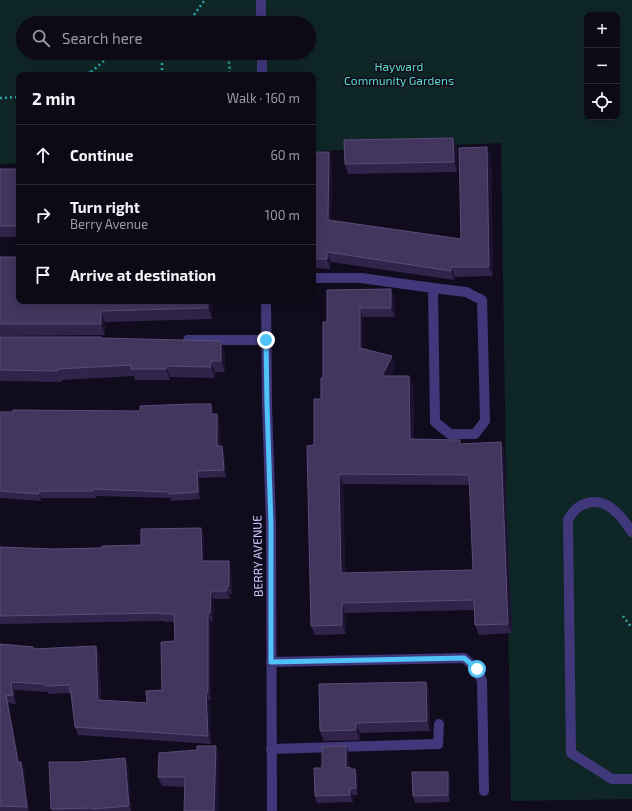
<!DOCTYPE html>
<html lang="en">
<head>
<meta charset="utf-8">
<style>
	:root { --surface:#0d0916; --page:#16121f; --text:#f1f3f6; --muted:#9a9aa1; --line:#2d2a35 }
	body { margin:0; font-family:"Exo 2",sans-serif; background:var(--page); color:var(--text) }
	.controls { position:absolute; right:12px; top:12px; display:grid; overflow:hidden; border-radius:8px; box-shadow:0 2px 10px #0003 }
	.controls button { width:36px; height:36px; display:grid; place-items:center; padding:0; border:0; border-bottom:1px solid var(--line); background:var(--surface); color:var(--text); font:20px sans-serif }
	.stop { position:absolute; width:12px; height:12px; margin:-9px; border:3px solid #4fc3f7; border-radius:50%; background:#fff }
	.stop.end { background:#4fc3f7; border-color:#fff; box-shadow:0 1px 4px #0008 }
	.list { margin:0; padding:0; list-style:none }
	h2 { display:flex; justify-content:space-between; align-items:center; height:52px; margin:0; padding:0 16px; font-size:17px }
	h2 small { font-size:13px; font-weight:400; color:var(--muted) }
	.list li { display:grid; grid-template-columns:26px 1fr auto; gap:12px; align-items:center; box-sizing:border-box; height:60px; padding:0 16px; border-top:1px solid var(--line) }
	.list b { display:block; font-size:15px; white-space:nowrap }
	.list p { margin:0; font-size:13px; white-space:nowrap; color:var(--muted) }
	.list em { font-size:13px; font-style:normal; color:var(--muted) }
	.icon { flex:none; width:22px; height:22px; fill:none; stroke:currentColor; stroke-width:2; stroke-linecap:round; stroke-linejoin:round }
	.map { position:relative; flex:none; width:632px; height:811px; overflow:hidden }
	.search { position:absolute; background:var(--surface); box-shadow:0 2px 10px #0003; left:16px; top:16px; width:300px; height:44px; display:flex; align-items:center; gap:10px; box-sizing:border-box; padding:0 14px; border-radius:22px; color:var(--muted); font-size:15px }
	.panel { position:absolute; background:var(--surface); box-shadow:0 2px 10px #0003; left:16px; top:72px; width:300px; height:232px; border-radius:8px }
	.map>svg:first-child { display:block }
	.green { fill:#0f2627; fill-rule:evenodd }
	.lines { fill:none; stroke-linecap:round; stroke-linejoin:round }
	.path { stroke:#2fa8ac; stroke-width:2.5; stroke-dasharray:2 3; stroke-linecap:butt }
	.minor { stroke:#41387c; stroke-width:10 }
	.wall { fill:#30244b; fill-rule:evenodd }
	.shaded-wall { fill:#1c1331 }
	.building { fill:#42365f; stroke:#594d78; fill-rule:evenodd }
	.route { stroke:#4fc3f7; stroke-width:5 }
	.labels { text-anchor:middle; stroke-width:3; stroke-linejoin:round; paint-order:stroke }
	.park-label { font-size:12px; fill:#58dcc7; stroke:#110c1d }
	.street-label { font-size:12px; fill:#d4c9fe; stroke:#110c1d }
</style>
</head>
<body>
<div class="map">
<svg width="632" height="811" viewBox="0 0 632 811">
	<rect width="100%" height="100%" fill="#110c1d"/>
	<path class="green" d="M0,0H632V799L511,801L501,143L313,151V75H19V163L0,164ZM587,15H617V117H587ZM23,23H309V53H23Z"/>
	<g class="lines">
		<g class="path">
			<polyline points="188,23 204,1 206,0"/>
			<path d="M224,53C230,58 230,68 229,75"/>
			<polyline points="84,75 91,72"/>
			<polyline points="95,75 91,72 110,56 118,53"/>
			<polyline points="162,75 162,53"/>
			<polyline points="0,98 19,97"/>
			<polyline points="623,616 632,628"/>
		</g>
		<g class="minor">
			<polyline points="261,0 261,23"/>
			<polyline points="262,53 262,75"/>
			<polyline points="313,278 361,278 433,288 466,292 482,300 485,421 475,434 450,434 435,422 433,288"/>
			<polyline points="266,301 267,404 271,524 272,811"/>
			<polyline points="188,340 266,340"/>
			<path d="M632,532C627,525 622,517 616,512C600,496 578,500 568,520L571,753L612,779H632"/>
			<polyline points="271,662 464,658 477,669 482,681 484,791"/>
			<polyline points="271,749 438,744 439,724"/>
		</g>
	</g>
	<g class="wall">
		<polygon points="457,147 457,172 348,174 345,164"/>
		<polygon points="313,152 329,152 332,162 331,220 461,239 491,157 493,276 455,277 454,280 331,262 330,269 313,268"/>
		<rect x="0" y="169" width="19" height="68"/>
		<polygon points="0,257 212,301 212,319 105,322 105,335 0,336"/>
		<path d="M391,289L395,299V317H363V349L395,366L390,376L413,385L414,439L461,444L501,442L504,451L512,633L479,635L475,625V610L345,613L346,634L315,635L311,626L314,445L321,399L327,322ZM343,484L470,485L473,570L345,573Z"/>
		<polygon points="0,337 102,338 225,352 225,372 215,372 215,378 170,377 170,380 135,380 134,376 62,380 62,382 0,381"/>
		<polygon points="211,404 213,410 213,414 217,414 219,421 220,446 222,446 224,453 226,477 199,478 200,499 171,501 170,498 96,496 96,498 41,498 41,501 0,498 0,412 140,411"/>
		<polygon points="204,536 204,561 231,569 232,594 230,594 230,599 214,599 213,621 211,621 211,700 209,700 211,744 78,735 75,727 71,697 70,693 48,694 48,692 14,690 16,704 8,703 19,762 24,770 29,811 0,811 0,644 33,647 33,649 96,646 99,654 101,700 147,703 162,690 175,641 174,622 164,622 164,621 0,624 0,547 54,549 102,548 141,545"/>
		<polygon points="426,682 429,691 430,731 360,733 360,740 324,741 320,731"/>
		<polygon points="349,753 349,767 350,767 350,769 358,776 358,795 353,795 353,802 317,803 315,796 322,768"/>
		<polygon points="219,756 185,787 162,786 158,777"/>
		<polygon points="128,765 131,811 52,811 51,809"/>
		<polygon points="448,772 450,778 450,802 415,803 413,796"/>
	</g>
	<g class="shaded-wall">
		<polygon points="453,138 457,147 457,172 454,162"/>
		<polygon points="487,147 491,157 493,276 489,267"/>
		<polygon points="329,152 332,162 331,229 328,220"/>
		<polygon points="327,252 331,262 330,269 327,259"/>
		<polygon points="451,267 455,277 454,280 451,271"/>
		<polygon points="391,289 395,299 395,317 391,308"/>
		<polygon points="208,301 212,301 212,319 208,308"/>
		<polygon points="360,308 363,317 363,357 360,348"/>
		<polygon points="101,311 105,322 105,335 101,324"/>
		<polygon points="221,341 225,352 225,372 221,361"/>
		<polygon points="392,356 395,366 385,386 382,376"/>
		<polygon points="211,361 215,372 215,378 211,367"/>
		<polygon points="166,366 170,377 170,380 166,369"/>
		<polygon points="409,376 413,385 414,449 410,439"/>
		<polygon points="211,404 213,410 213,421 211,414"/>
		<polygon points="217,414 219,421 220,453 217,446"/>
		<polygon points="501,442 504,451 512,633 508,624"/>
		<polygon points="222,446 224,453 226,477 224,470"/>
		<polygon points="197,471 199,478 200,499 198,492"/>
		<polygon points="339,474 343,484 345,583 341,573"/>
		<polygon points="39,491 41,498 41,501 39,494"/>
		<polygon points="201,528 204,536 204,569 202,561"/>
		<polygon points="229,561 231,569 232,594 229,586"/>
		<polygon points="227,586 230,594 230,599 227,591"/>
		<polygon points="211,591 214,599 213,621 210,613"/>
		<polygon points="342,603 345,613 346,634 342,625"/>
		<polygon points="208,613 211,621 211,700 208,692"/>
		<polygon points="96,646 99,654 101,708 98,700"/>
		<polygon points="11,682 14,690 16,704 13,696"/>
		<polygon points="426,682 429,691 430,731 427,721"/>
		<polygon points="206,692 209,700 211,744 208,736"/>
		<polygon points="6,695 8,703 21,770 18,762"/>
		<polygon points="356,723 360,733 360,740 356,730"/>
		<polygon points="216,746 219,756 218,811 214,811"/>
		<polygon points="346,746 349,753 349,774 346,768"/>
		<polygon points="125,758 128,765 131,811 129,806"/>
		<polygon points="21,762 24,770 29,811 28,811 27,807"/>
		<polygon points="355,769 358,776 358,795 356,788"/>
		<polygon points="448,772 450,778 450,802 448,795"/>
		<polygon points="350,789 353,795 353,802 350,795"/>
	</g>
	<g class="building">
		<polygon points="453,138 454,162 345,164 344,140"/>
		<polygon points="487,147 489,267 451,267 451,271 327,252 327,259 313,259 313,152 329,152 328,220 461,239 459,148"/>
		<rect x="0" y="169" width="19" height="57"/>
		<polygon points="0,257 19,257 19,301 208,301 208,308 101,311 101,324 0,324"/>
		<path d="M391,289V308H360V348L392,356L382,376H409L410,439L460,440V444L501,442L508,624L475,625L474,600L342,603V625L311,626L307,446L314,445V399H321V378H323V322H327V290ZM339,474L469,475L473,570L341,573Z"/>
		<polygon points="0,337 101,337 101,338 221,341 221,361 211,361 211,367 166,366 166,369 131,369 131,365 58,369 58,371 0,370"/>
		<polygon points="191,404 211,404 211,414 217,414 217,446 222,446 224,470 197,471 198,492 169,494 169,492 93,489 93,491 39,491 39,494 0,491 0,412 13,412 13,410 140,411 140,406"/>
		<polygon points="201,528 202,561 229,561 229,586 227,586 227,591 211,591 210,613 208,613 208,692 206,692 208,736 75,727 71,693 70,693 70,685 46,686 45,684 11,682 13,696 6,695 18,762 21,762 27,807 0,806 0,644 33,647 33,649 96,646 98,700 147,703 146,691 162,690 161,642 175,641 174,614 161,614 161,613 0,616 0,547 54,549 102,548 102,546 141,545 141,529"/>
		<polygon points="426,682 427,721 356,723 356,730 320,731 319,684"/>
		<polygon points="197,746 216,746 214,811 184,811 185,777 158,777 159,753 197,750"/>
		<polygon points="346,746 346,768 350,767 350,769 355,769 356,788 350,789 350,795 315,796 314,768 322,768 322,747"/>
		<polygon points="125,758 129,806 92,809 92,808 51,809 49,762 79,762"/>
		<polygon points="412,772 448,772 448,795 413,796"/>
	</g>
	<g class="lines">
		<polyline class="route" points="266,340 267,404 271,524 271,662 464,658 477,669"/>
	</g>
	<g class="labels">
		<g class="park-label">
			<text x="399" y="71">Hayward<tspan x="399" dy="14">Community Gardens</tspan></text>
		</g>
		<g class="street-label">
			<text transform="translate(258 556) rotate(-91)" y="4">BERRY AVENUE</text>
		</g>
	</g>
</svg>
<div class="controls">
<button>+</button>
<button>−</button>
<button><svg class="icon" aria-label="locate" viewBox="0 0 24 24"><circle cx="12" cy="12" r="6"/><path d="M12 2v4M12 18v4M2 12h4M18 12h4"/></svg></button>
</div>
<div class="stop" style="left:477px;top:669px"></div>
<div class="stop end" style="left:266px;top:340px"></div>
<div class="search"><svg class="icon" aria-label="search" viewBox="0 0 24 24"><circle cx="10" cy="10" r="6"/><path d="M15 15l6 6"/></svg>Search here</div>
<section class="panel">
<h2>2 min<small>Walk · 160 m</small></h2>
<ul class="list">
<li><svg class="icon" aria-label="ahead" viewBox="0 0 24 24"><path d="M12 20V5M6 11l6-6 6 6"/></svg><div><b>Continue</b></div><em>60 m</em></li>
<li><svg class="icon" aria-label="right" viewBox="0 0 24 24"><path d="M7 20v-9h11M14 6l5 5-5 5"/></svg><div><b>Turn right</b><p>Berry Avenue</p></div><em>100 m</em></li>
<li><svg class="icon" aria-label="arrive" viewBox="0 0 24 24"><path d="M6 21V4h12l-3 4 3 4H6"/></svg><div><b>Arrive at destination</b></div></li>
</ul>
</section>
</div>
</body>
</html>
